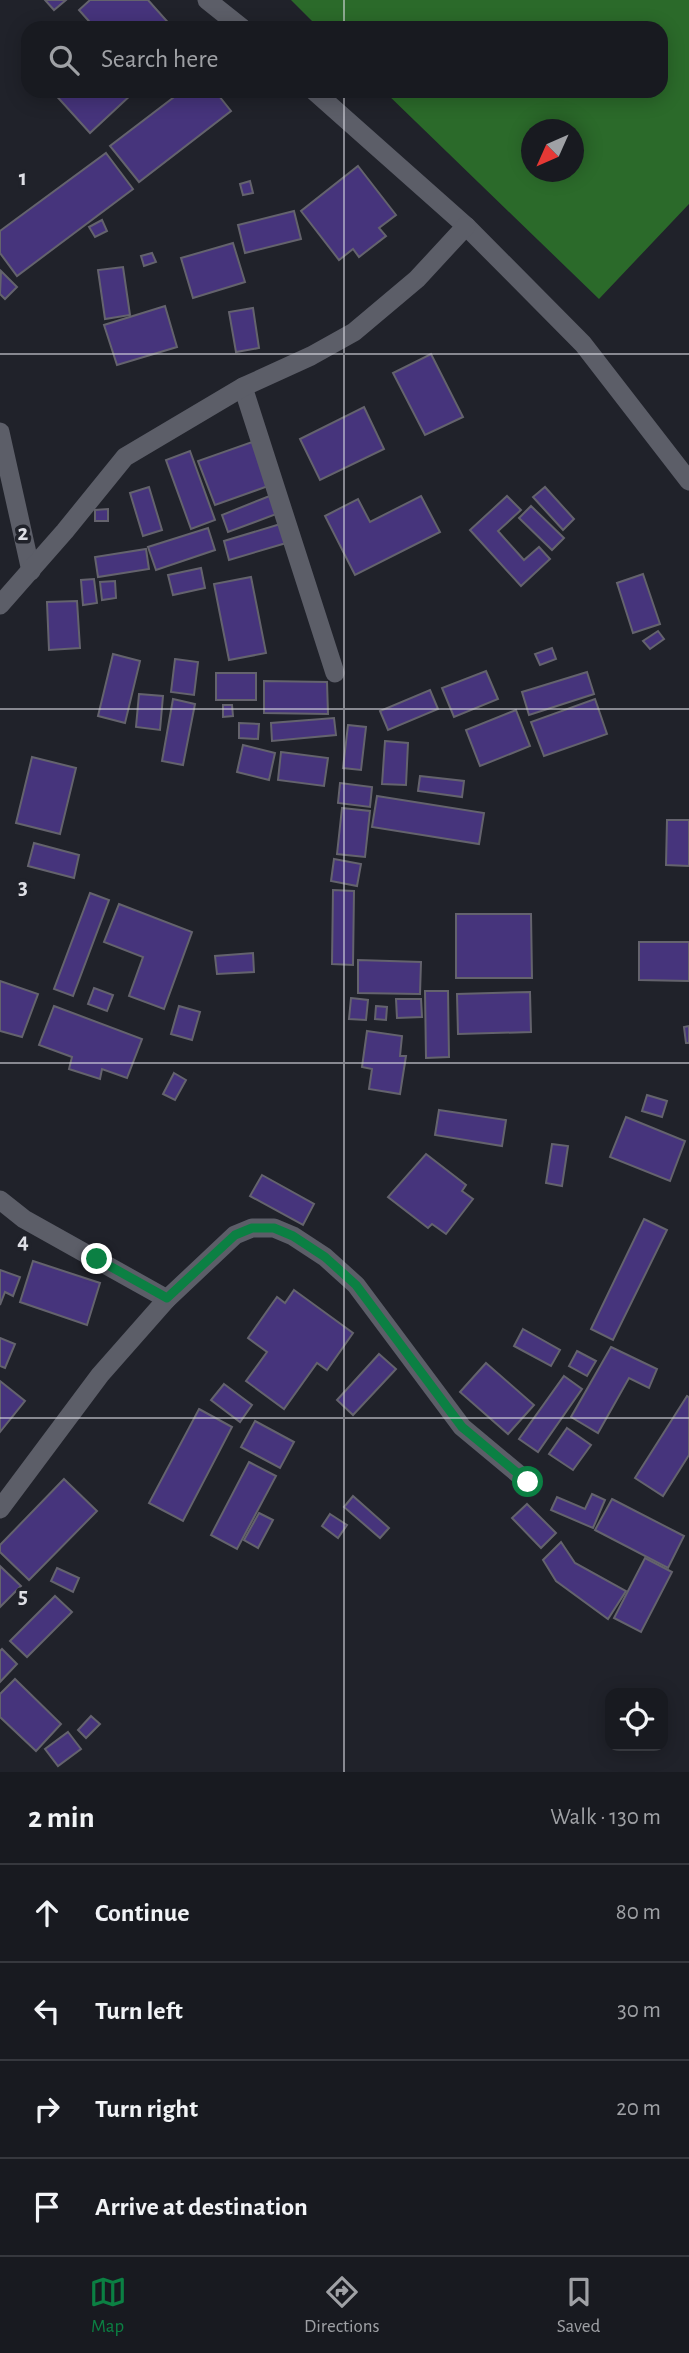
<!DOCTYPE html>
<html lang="en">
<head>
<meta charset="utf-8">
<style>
	:root { --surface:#181a20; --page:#212329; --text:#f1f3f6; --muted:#9fa1a5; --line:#36383e; --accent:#0b8043 }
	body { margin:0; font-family:"Alegreya Sans",sans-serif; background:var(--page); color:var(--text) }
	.controls { position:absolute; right:21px; bottom:21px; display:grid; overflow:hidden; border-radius:14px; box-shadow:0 4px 18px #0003 }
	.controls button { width:63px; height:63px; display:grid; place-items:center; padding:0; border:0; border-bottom:2px solid var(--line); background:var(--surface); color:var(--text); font:35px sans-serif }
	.compass { position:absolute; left:521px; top:119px; width:63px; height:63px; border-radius:50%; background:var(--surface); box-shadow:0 4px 18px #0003; rotate:225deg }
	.stop { position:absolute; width:21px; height:21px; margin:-16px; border:5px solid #0b8043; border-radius:50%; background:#fff }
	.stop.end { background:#0b8043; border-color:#fff; box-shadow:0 2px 7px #0008 }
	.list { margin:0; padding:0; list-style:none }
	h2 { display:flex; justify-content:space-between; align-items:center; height:91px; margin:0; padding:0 28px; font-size:30px }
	h2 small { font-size:23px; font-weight:400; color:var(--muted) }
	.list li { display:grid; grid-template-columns:46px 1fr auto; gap:21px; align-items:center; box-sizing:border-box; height:98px; padding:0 28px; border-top:2px solid var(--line) }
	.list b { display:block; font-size:26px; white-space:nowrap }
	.list em { font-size:23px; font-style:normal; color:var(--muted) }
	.icon { flex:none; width:38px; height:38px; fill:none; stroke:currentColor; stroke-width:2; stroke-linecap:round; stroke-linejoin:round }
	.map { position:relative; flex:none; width:689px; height:1772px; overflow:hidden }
	.search { position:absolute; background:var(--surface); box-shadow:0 4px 18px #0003; left:21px; right:21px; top:21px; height:77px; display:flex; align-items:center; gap:18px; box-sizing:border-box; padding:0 24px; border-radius:21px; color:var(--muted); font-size:26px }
	.sheet { height:483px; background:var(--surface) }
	nav { display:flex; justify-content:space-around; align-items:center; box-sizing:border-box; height:98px; border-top:2px solid var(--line); background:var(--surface); font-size:19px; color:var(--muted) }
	nav a { display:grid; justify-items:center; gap:4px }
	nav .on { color:var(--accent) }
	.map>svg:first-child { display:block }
	.forest { fill:#2b6a2a; fill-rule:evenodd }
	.building { fill:#46347c; stroke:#64636d; stroke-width:2 }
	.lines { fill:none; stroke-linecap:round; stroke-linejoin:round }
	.minor { stroke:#5c5e68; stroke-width:19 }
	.route { stroke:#0b8043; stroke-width:9 }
	.grid { fill:none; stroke:#dedfe5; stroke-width:2; stroke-opacity:0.55 }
	.grid-label { font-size:23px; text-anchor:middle; font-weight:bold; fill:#dedfe5; stroke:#20222a; stroke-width:7; stroke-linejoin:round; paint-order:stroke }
</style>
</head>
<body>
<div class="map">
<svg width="689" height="1772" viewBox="0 0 689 1772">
	<rect width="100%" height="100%" fill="#20222a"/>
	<path class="forest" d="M291,0H689V204L599,299L384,91H661V28H319ZM532,130H574V172H532Z"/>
	<g class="building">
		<polygon points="45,0 66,0 54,10"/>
		<polygon points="90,0 148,0 173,28 95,28 79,10"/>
		<polygon points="52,91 131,91 133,93 90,133"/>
		<polygon points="182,91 215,91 231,111 139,182 110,146"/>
		<polygon points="106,153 133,189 17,276 0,253 0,231"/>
		<polygon points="358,166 396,215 379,228 386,236 359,257 353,249 339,260 301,211"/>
		<polygon points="250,181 253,193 243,195 240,184"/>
		<polygon points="294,211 301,239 245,253 238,225"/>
		<polygon points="102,220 107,231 95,237 89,227"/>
		<polygon points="233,243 245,282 193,298 181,258"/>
		<polygon points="152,253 156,262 144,266 141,256"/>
		<polygon points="123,267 130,315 105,319 98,270"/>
		<polygon points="1,271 17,287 5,299 0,294"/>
		<polygon points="165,306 177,347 117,365 104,325"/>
		<polygon points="253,308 259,348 236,352 229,312"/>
		<polygon points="431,354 463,417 425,435 393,373"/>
		<polygon points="364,407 384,449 320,480 300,439"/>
		<polygon points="255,441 271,485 215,505 198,461"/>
		<polygon points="190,451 215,520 191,529 166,460"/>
		<polygon points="149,487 162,530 143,536 130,493"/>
		<polygon points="545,487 574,519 563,530 533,497"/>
		<polygon points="272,495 279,513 228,532 222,515"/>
		<polygon points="421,496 440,532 355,575 325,516 358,499 370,522"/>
		<polygon points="507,496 521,510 498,531 524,560 539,547 550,559 521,586 470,530"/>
		<polygon points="531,506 564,538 552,550 519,518"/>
		<polygon points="108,509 108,521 95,521 95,510"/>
		<polygon points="287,522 293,541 229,560 224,541"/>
		<polygon points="208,528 215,550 156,570 148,547"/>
		<polygon points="146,549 149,569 98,577 95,557"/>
		<polygon points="201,568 205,588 173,595 168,575"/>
		<polygon points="643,574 660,624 633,633 617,583"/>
		<polygon points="251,577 266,653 229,660 214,584"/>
		<polygon points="94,579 97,603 83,605 81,580"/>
		<polygon points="115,581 116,598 102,600 100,582"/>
		<polygon points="77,601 80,648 49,650 47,602"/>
		<polygon points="658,631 664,639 650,649 643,641"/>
		<polygon points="552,648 556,659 540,665 535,654"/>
		<polygon points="113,654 140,661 125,723 98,716"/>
		<polygon points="175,659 198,662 194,695 171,692"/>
		<polygon points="486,671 498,699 454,717 442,688"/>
		<polygon points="587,672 594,694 529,715 522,692"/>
		<rect x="216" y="673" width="40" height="27"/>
		<polygon points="264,681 327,682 328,714 264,713"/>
		<polygon points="430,690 438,709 388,730 380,711"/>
		<polygon points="139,694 163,696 160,730 136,727"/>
		<polygon points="173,699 195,704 183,765 162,761"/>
		<polygon points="595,699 607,734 544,756 531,722"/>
		<polygon points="223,705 232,705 233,716 223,717"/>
		<polygon points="516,710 530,746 480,766 466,730"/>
		<polygon points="334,718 336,735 272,741 271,723"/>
		<polygon points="239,723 259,724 258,739 239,738"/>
		<polygon points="348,725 366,727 361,770 343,768"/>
		<polygon points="385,741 408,743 406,785 382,784"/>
		<polygon points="243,745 275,753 269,780 237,772"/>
		<polygon points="281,752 328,758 324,786 278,780"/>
		<polygon points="32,757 76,768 60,834 16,823"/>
		<polygon points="420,776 464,781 462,797 418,791"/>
		<polygon points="340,783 372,787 370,807 338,803"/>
		<polygon points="377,796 484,813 479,844 372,827"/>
		<polygon points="342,808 370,811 365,857 337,854"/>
		<polygon points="667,820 689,820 689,866 666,865"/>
		<polygon points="34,843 79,855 74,878 28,866"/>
		<polygon points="334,859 361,864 357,886 331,881"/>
		<polygon points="333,890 354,891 353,965 332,964"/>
		<polygon points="90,893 109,900 73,996 54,989"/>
		<polygon points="119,904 192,932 164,1009 129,996 143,957 104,942"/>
		<polygon points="456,914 531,914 532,978 456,978"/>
		<polygon points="639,942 689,942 689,981 639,980"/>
		<polygon points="253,953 254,972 217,974 215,956"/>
		<polygon points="358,960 421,962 420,994 358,993"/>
		<polygon points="0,981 38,994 22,1037 0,1031"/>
		<polygon points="94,988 113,995 107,1011 88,1004"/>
		<polygon points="425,991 448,991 449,1057 426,1058"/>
		<polygon points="530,992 531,1032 458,1034 457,994"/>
		<polygon points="351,998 368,1000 366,1020 349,1019"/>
		<polygon points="396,999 421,999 422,1017 397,1018"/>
		<polygon points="54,1006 142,1039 127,1078 102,1069 100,1079 69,1069 72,1057 39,1045"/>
		<polygon points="179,1006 200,1012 192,1040 171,1034"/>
		<polygon points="376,1006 387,1007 386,1020 375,1019"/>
		<polygon points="689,1026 689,1043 686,1043 684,1027"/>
		<polygon points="367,1031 402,1036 400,1056 406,1056 400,1094 369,1089 372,1069 362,1067"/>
		<polygon points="174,1073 186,1080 175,1100 163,1094"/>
		<polygon points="647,1095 667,1101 662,1117 642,1111"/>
		<polygon points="439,1110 506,1120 502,1146 435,1135"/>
		<polygon points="626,1117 685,1141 670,1181 610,1157"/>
		<polygon points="552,1144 568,1146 562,1186 546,1183"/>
		<polygon points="426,1154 466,1185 462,1191 473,1199 446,1234 432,1224 428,1228 388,1197"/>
		<polygon points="262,1175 314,1204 303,1225 250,1196"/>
		<polygon points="644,1219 667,1230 613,1340 591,1329"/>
		<polygon points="33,1261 100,1283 87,1325 20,1302"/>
		<polygon points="0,1270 20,1277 13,1296 5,1292 0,1305"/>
		<polygon points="294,1290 353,1333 327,1370 317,1363 284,1409 246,1381 267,1352 248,1338 277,1297 285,1303"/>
		<polygon points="523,1329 560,1350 551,1366 514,1346"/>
		<polygon points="0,1338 15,1344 5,1368 0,1366"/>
		<polygon points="611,1347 657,1369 649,1388 629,1378 598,1433 571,1417"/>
		<polygon points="577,1351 596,1361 587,1376 569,1366"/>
		<polygon points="379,1354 396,1369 353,1415 337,1400"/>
		<polygon points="486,1363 534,1405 508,1434 460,1392"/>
		<polygon points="564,1376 582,1389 538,1452 519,1439"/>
		<polygon points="0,1381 25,1401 0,1432"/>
		<polygon points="224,1384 252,1405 240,1422 211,1400"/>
		<polygon points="687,1396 689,1397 689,1455 663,1496 635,1478"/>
		<polygon points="199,1409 232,1427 183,1521 149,1503"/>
		<polygon points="255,1421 294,1442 280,1468 241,1447"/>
		<polygon points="567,1428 591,1445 573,1470 549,1454"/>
		<polygon points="249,1462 276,1476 237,1549 211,1535"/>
		<polygon points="64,1479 97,1511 29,1580 0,1552 0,1545"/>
		<polygon points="592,1494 605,1500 593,1528 551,1510 557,1497 585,1509"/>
		<polygon points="353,1496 389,1528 380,1538 344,1507"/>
		<polygon points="612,1499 684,1536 668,1568 595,1530"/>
		<polygon points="527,1504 556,1533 541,1548 512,1518"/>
		<polygon points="259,1513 273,1520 258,1548 244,1540"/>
		<polygon points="330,1514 347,1525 338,1538 322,1526"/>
		<polygon points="561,1542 575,1563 626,1591 608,1619 556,1581 543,1560"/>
		<polygon points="645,1558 672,1572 641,1632 614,1618"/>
		<polygon points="0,1566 21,1586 0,1607"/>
		<polygon points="57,1568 79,1578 73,1592 51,1581"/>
		<polygon points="55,1596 72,1612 27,1657 10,1641"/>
		<polygon points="2,1649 17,1664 0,1682 0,1651"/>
		<polygon points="15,1679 61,1724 36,1751 0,1717 0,1694"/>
		<polygon points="91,1716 100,1724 86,1738 78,1730"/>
		<polygon points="68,1732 81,1749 58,1766 45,1749"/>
	</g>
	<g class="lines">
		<g class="minor">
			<polyline points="207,0 242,28"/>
			<polyline points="314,91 466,226 583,344 689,481"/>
			<polyline points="243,387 335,673"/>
			<polyline points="0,432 31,571"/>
			<polyline points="0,605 65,531 125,457 243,387 311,356 354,332 417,279 466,226"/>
			<polyline points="0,1200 24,1219 167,1299"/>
			<polyline points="0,1509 100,1375 167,1299 235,1235 252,1228 274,1228 293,1236 325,1257 356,1285 462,1427 528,1482"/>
		</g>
	</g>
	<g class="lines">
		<polyline class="route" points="97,1259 167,1298 235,1235 252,1228 274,1228 293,1236 325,1257 356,1285 462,1427 528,1482"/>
	</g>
	<path class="grid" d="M344,0V28M344,91V1772M0,354H689M0,709H689M0,1063H689M0,1418H689"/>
	<g class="grid-label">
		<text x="23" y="185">1</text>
		<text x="23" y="540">2</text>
		<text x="23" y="894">3</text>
		<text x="23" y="1248">4</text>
		<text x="23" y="1603">5</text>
	</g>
</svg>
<div class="controls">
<button><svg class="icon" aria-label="locate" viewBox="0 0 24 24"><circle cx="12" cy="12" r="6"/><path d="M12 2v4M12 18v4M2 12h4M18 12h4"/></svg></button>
</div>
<svg class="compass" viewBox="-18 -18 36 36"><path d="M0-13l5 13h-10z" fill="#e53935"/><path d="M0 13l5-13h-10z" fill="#9fa1a5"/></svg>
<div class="stop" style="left:528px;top:1482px"></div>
<div class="stop end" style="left:97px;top:1259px"></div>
<div class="search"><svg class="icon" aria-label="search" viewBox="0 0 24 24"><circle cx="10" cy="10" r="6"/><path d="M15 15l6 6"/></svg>Search here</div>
</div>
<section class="sheet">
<h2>2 min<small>Walk · 130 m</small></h2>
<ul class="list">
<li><svg class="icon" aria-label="ahead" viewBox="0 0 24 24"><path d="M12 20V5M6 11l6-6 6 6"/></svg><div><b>Continue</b></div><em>80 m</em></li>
<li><svg class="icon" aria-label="left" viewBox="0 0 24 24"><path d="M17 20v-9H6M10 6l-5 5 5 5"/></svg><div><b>Turn left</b></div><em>30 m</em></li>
<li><svg class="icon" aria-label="right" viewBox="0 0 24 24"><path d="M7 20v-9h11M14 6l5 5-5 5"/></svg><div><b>Turn right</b></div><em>20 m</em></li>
<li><svg class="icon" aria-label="arrive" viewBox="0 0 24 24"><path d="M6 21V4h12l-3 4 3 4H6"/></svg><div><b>Arrive at destination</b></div></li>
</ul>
</section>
<nav>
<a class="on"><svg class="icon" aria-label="map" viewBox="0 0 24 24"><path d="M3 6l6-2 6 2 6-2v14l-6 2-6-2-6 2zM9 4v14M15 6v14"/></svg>Map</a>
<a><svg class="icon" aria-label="directions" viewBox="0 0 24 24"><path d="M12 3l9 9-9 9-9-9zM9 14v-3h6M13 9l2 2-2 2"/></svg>Directions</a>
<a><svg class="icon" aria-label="saved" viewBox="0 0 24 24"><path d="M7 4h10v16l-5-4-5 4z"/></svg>Saved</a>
</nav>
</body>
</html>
